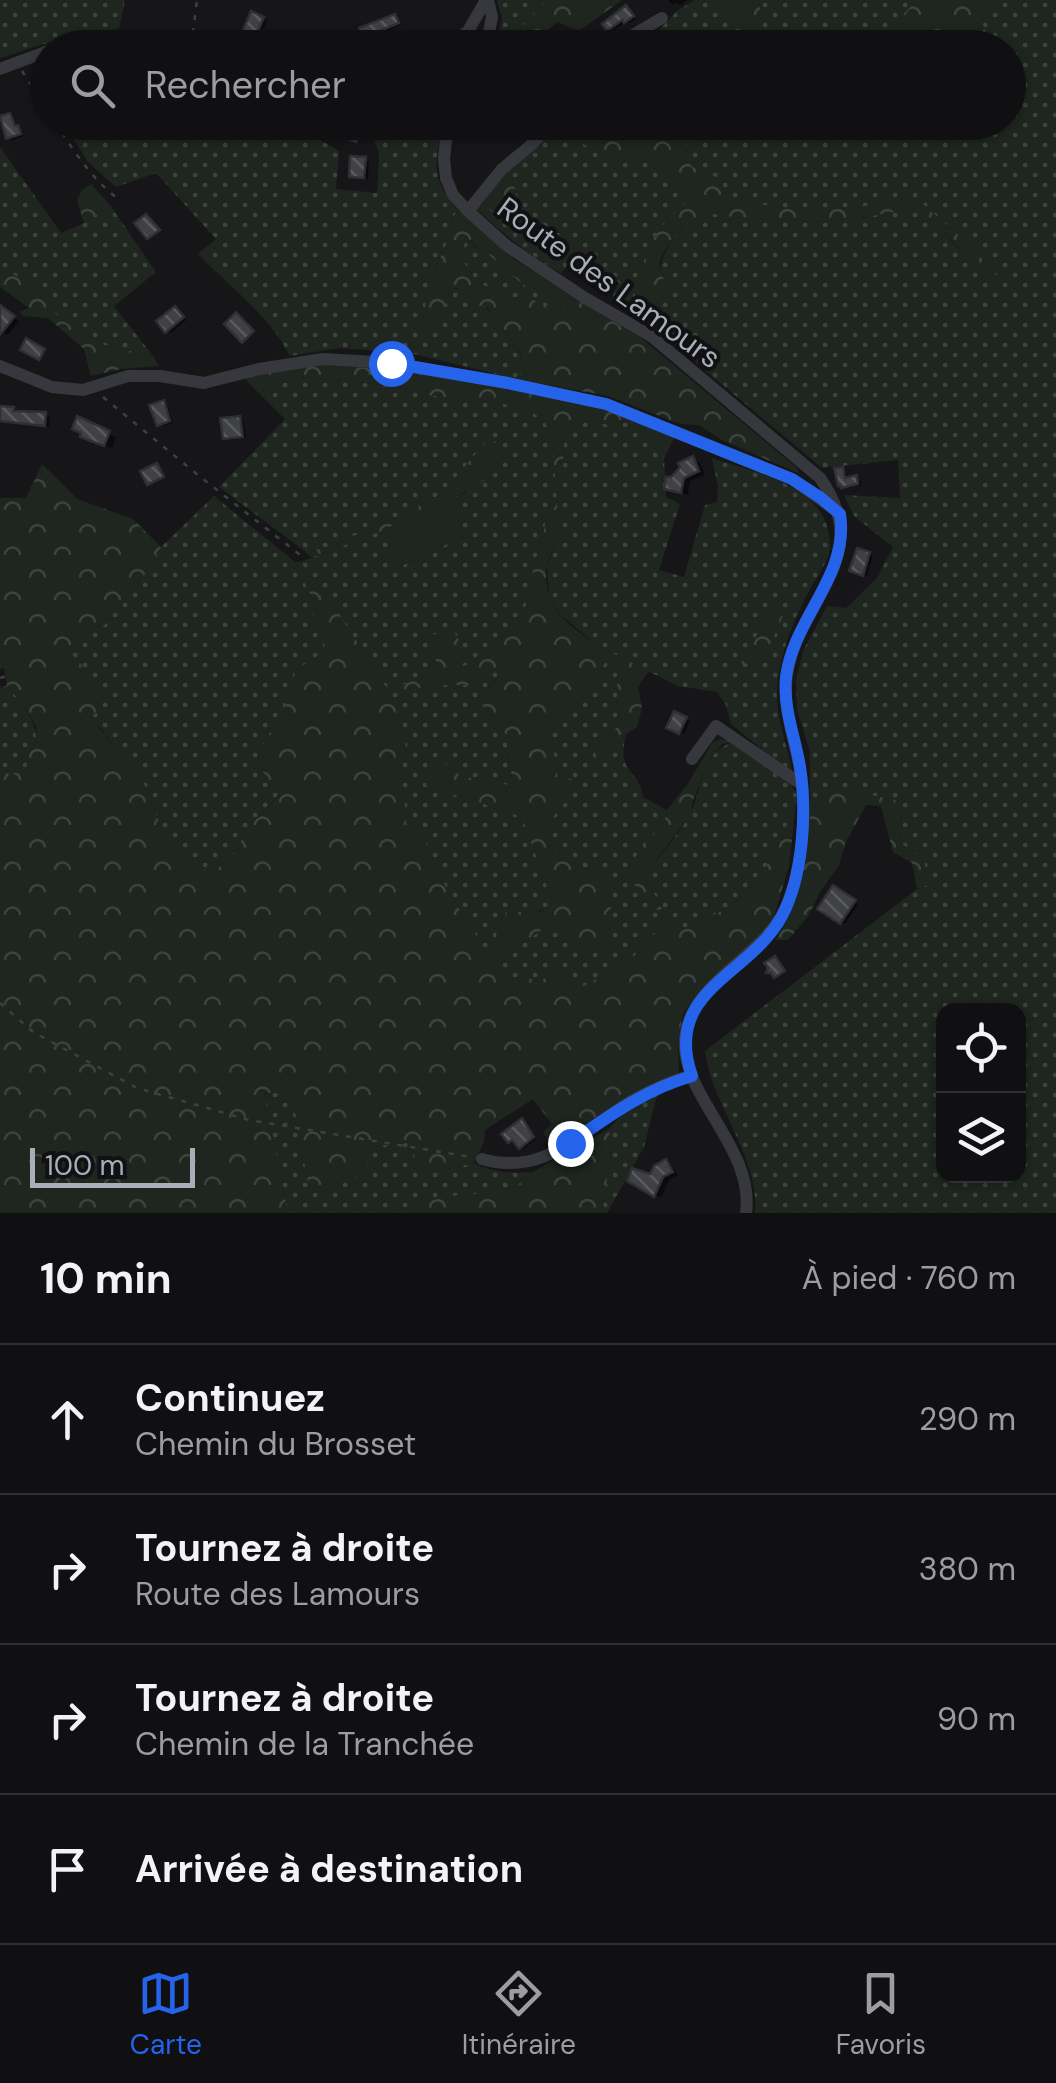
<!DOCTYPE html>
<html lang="fr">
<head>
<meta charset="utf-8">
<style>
	:root { --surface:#101012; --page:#1e1e20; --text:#f1f3f6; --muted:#9c9d9f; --line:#303032; --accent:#2563eb }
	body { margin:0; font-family:"DM Sans",sans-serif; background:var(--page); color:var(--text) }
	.controls { position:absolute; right:30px; bottom:30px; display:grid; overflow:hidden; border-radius:20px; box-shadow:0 2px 8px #0004 }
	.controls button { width:90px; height:90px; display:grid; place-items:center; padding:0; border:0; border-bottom:2px solid var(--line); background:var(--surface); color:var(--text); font:50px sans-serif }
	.scale { position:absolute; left:30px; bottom:25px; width:165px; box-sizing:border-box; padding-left:10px; border:5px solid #a8adb8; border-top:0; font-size:28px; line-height:35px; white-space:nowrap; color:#a8adb8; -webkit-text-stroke:8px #111113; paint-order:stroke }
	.stop { position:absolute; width:30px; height:30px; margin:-22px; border:8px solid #2563eb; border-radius:50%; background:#fff }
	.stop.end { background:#2563eb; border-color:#fff; box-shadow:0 2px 10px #0008 }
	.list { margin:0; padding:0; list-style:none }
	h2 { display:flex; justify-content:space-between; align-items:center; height:130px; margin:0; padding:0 40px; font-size:42px }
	h2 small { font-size:32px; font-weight:400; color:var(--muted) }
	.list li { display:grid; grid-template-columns:65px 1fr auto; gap:30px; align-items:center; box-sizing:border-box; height:150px; padding:0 40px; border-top:2px solid var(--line) }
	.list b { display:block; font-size:38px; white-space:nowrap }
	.list p { margin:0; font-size:32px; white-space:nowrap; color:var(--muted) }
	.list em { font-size:32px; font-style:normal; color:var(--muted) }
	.icon { flex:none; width:55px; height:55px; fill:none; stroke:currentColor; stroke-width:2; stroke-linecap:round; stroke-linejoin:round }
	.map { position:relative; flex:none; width:1056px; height:1213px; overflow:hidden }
	.search { position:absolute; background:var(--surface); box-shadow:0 2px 8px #0004; left:30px; right:30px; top:30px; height:110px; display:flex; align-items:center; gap:25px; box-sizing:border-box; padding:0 35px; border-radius:55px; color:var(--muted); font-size:38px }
	.sheet { height:730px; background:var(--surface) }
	nav { display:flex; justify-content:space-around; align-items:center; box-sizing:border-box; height:140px; border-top:2px solid var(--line); background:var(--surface); font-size:28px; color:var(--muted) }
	nav a { display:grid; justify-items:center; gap:5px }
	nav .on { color:var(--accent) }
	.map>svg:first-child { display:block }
	.grass { fill:url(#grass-dots); fill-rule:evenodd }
	.forest { fill:url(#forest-crowns); fill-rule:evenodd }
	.park { fill:#1e261f }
	.shadow { fill:#0007 }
	.building { fill:url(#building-back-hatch); stroke:#303034; stroke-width:2.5 }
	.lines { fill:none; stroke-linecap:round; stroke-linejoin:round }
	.path { stroke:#3d3f44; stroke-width:2.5; stroke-dasharray:5 8; stroke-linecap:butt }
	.minor { stroke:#37383d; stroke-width:12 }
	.route { stroke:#2563eb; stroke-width:12 }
	.labels { text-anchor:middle; stroke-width:8; stroke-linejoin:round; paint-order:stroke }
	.street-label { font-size:30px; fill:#a8adb8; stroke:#111113 }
</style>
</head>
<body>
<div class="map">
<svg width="1056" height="1213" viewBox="0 0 1056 1213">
	<defs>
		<pattern id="grass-dots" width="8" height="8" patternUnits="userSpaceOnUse" patternTransform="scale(2.5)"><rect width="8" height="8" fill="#1e261f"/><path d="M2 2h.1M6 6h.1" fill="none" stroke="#3c433d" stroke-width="1.8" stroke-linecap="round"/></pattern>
		<pattern id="forest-crowns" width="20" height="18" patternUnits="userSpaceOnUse" patternTransform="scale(2.5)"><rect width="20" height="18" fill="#1e261f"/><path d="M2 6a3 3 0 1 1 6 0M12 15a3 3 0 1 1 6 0" fill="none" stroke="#3c433d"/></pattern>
		<pattern id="building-back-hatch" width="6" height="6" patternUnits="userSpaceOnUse" patternTransform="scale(2.5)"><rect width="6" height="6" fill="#404145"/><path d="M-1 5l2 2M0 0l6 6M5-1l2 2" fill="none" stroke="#595a5e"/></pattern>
	</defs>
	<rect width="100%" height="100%" fill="#161618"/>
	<g class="grass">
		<polygon points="0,0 125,0 119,29 63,38 0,58"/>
		<polygon points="497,0 548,0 502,47 496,48 502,18"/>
		<polygon points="695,0 716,0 728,14 735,29 730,47 702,47 698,41 668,47 624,48 660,29 677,11"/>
		<path d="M759,0H1056V1213H755C760,1172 727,1121 713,1083C709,1073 707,1062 705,1051L917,889L930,884L925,870L924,859L900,843L902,818L894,800L855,792L833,791L810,812V752L797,709L796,680L803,651L827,606L846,608L877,578L893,547L854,516L844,495L900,498L898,460L822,468L656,329L611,301L619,281L587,259L567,237L542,225L522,220L515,212L517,199L505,173L559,123H570L577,140L610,159L651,162L683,189L691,199C659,229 650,234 639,278L660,272C662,244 683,229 703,212L732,217L821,222L877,215L913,208L938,226L959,249L971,246L917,199L897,200L852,209H792L733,201L719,190L707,171L692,168L686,150L691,123L1008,122V48L765,47ZM944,1011H1018V1176H944Z"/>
		<path d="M64,123H286L294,134L317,138L339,151L336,189L377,193L379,153L371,131L377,123H445C434,159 430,180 458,210L452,219L447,243L436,265L423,319L422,340L429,330L440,323L450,288C481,288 505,333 522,356L520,380L410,353L339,348L290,356C269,315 230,287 198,254L216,239L156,173L116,187L88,162Z"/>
		<polygon points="0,147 61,233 84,223 110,205 156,272 114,306 153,356 100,344 60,319 34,288 0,266"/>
		<path d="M481,205L511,222L527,243L565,248L573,259L561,273C529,256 503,233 476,209Z"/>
		<polygon points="464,234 478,250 487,253 526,286 547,291 565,307 565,314 528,298 507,297 477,282 460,257 464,252"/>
		<path d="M298,377L335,379L410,389L426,395L520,406L544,419L552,438L562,498L564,441L570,432L585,421L611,425L631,420L664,458L666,497L680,504L659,570L684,577L705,505L717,502L718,487L712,458C753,472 821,484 829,534C829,537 831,547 830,550C827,564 816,578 809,591C795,617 782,649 778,679C773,709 786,741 792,770L782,766L731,724L726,705L717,692L678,686L612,653L617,669L618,727L599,746L596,762L619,738L626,735C616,774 639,768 643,797L667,810L664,822L627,868L665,913L644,876C658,857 675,839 687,819C703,795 699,749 735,742L790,783L797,795C787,831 768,873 740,898C725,912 702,920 684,928L677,920L642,944L634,957L575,992L544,979H509L494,962L552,923L611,932L609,898L603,876L561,859L545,841L551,819L584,779L553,780L559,766L548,742L560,716L574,699L593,642L561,615L549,597L547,566L555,546L547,518L529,586L524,622L497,639L479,659L450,673L441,671L436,661L432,674L394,690L446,685H471L499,666L497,678L478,696L507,736L509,764L515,790L460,777L428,787L508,811L523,818L553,903L498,935L488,955L446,888L421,833L407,828L401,772L406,749L356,644L334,606L300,562L385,529L397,568L463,536L453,497L466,493L457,477L440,495L390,520L331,546L306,552L219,487L285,419L259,393Z"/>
		<polygon points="214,496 295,562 316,606 313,617 323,631 326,652 296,670 288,699 259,753 258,764 279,795 243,832 239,850 213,872 184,862 164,833 137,767 125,761 101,728 88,719 67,651 94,627 105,625 110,611 146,573 161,547"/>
		<path d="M7,686C23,704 35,718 37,742L28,753L27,771L10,776L0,767V687Z"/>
		<path d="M291,1091L366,1173L368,1146L408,1143L419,1164L434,1172L474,1163C493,1173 512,1173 533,1172L524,1183L496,1193L454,1196L383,1213H288L264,1094Z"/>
		<polygon points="658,1091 644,1147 607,1213 602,1202 611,1162 609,1129 629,1107"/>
	</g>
	<g class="forest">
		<polygon points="548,0 622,0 579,31 557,22 528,47 502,47"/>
		<polygon points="716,0 759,0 765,47 730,47 735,29 728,14"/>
		<polygon points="954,0 1002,0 995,12 980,18 992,45 990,47 925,47 895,23 913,4"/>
		<polygon points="685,30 698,41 702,47 668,47 667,35"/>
		<path d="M570,123H691L686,150L692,167L707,171L718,179L720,190L733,201L792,209H852L897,200L917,199L971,246L1000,279L996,286L938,226L913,208L877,215L821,222L732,217L703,212C689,224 654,251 660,272C662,278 667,282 670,286L662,304L646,312L634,308L635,295L626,286L573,259L564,248L544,243H527L511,222L481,205L505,173C517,186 518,195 515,212L522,220L542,225L567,237L587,259L626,286L639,278C650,234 659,229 690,198L683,189L651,162L610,159L577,140Z"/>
		<polygon points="91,184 110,205 84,223 77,200 82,190"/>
		<path d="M458,210L508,255L583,304L640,337L797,468L800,474L722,440L699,425L680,424L608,396L520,380L522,355L487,307L469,304L458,288H450L440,323L429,330L421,342C423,316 427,286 438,262C440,257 443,253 445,247C450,234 449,222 458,210ZM465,235L479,250L487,253L526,287L547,291L565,307V313L528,298L507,297L477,282L460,257L464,252Z"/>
		<polygon points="0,266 34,288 60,319 100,344 153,356 159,366 121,369 91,376 84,349 48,318 24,316 19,312 29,308 0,287"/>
		<path d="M322,365L407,370L557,398L608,410L675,437L664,458L631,420L611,425L585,421L570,432L564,441L562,498L557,504C560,522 560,534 553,550C551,555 548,560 547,565C537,624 608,650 649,671L638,687L642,708L637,727L619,739L596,762L589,765L599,746L618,726L617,669L611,652L586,696C564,703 557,723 548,742L559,766L553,780L585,778L551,819L545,841L561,859L603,876L610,881L611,932L607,948L579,950L552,923L494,962L509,979H543L557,972L575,991L634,957L642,944L662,928L666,916C650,904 632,888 627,867L664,822L667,810L687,785L713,742L721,739L735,742L722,744L710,759L693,800L691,814L644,876L666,916L677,920L684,928C702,920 725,912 740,898C768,873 787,831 797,795L789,866L773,920L742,952L701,989L683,1014L678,1040L679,1073L551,1146L543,1132L552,1124L533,1099L485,1130L484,1142L474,1163L434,1172L419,1164L408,1143L369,1146L366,1173L310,1193L291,1092L264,1093L288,1213H0V767L10,775L26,771L28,753L37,742L36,726L25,707L7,686L4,668L0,669V498H26L42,464L77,499L133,519L161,547L146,573L110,611L105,625L94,627L68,651C84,666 102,685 99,710L89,719C108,732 116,757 137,767L164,833L184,862L213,872L239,850L243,832L279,796L258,764L259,753L288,699L296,670L325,651L323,631L313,617L316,606L295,562H300L334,606L388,690L432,674L436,661L429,647L432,635L452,628L461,644L460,657L442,670L450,673L479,659L497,639L523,622L529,586L547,518L557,504L552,438L544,419L520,406L426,395L410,389L335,379L298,377L259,393L245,379L258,373ZM499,667L497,679L478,696L507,736L509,764L515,789L487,775C448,786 461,762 431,759L424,773L427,787L508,811L522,818L553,902L540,912H506L488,954L446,888L421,833L407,828L401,772L406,749L401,710L389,691L446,685H471Z"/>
		<path d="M498,441L496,472C444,509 372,536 311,557L306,552L331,546L390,520L440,495L485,443Z"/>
		<path d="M778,598L784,613C772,642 769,654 739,667Z"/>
		<path d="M833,791L855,792L895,800L902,818L900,843L924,859L925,870L931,884L917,889L912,863L893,852L881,806L866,805L845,844L839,865L820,892L809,915L788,940H775C802,904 807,856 810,812Z"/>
		<path d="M609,1129L611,1162L602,1202L607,1213H383C406,1207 429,1200 453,1196C482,1192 512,1197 533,1172Z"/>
	</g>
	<polygon class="park" points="453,497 464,536 396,568 385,529"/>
	<g class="shadow">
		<polygon points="668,0 688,0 680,5 677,3 673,5"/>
		<polygon points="626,8 636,19 630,23 626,22 613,31 609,29"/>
		<polygon points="252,14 267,21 260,36 246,29"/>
		<polygon points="394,16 401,25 371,37 359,48 351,42"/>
		<polygon points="10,115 13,118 24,136 12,140 8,138"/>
		<polygon points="350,122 363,124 358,141 346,136"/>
		<polygon points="365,160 369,162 368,179 352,176"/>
		<polygon points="594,280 608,288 604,295 590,286"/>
		<polygon points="0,307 19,321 8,335 4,333 1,338"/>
		<polygon points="179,311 186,320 171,333 167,331"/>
		<polygon points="163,403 167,405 173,423 163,426 159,424"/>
		<polygon points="0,409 46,415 50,417 49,427 0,422"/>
		<polygon points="239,418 243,420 246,438 229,440 225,438"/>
		<polygon points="100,430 116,437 112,448 90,440 84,433"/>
		<polygon points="693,459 700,463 705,475 690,481 688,495 666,488"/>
		<polygon points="842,470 846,472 848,480 856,478 860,480 861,486 847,488 843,486"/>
		<polygon points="858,551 873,556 867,576 856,573"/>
		<polygon points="675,714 690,721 684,734 669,727"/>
		<polygon points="834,888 858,904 845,924 821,908"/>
		<polygon points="522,1121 536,1139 524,1149 516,1141 513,1143 509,1141"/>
		<polygon points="666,1162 672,1166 678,1175 669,1180 661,1198 630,1180 652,1177"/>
	</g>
	<g class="building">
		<polygon points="626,5 634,16 624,23 622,20 607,31 602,24"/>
		<polygon points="251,11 264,17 256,36 243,30"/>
		<polygon points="395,14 399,23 367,36 354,48 348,41 360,32 359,28"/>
		<polygon points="562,31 579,40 576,48 556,48 558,42 556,41"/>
		<polygon points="10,113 15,126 18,125 21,134 6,139 0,116"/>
		<polygon points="347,122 360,122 356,142 343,137"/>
		<polygon points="350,156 366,157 364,178 349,177"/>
		<polygon points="146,214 160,230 147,239 134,223"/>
		<polygon points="0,305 15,316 0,335"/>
		<polygon points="175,306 184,317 165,333 156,321"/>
		<polygon points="236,312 254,331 242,343 224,324"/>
		<polygon points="26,338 45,349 39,360 20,350"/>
		<polygon points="164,400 170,421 157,426 149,405"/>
		<polygon points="0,406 14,407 13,411 46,412 45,426 0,421"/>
		<polygon points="77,416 110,431 104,446 80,437 81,433 72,429"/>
		<polygon points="240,416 243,437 223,439 220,418"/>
		<polygon points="693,456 699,471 684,478 681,493 664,489 666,477 671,477 680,467 678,463"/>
		<polygon points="157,463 164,477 147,485 140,471"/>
		<polygon points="843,467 845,478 857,475 858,484 841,488 840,485 838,486 834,468"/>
		<polygon points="857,548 870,552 863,576 849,571"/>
		<polygon points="674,711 687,717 679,734 666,728"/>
		<polygon points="833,885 856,900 840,924 817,909"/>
		<polygon points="775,956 785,971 774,978 771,973 766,973 768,968 764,963"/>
		<polygon points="522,1118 534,1137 519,1149 512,1140 508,1143 501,1134"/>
		<polygon points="666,1159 673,1172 663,1177 654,1197 627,1181 632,1168 650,1174 654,1166"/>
	</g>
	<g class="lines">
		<g class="path">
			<polyline points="193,33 197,0"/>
			<polyline points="22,71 48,111"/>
			<path d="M55,122C74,151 90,177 117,198"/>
			<polyline points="364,132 372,122"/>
			<polyline points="103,397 198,475 304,558"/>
			<polyline points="0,678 10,675"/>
			<polyline points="0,1003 33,1032 137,1088 249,1120 471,1157"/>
		</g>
		<g class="minor">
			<polyline points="452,44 468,31 486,0"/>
			<path d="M62,48C104,36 154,35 196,48"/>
			<polyline points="429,48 452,44 457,48"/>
			<polyline points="486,48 492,17 488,0"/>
			<polyline points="611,48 662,18"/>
			<polyline points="0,69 48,51"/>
			<path d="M453,122L446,140L444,159L446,178L453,195L468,211L507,246L585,298L651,336L820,478C877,558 798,599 787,675C782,706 793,734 799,764C807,807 804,859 789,900C770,955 692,978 685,1037C679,1095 755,1147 746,1213"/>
			<polyline points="468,211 502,169 531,145 552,122"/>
			<polyline points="0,366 52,387 83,390 128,376 160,376 204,383 259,369 323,359 391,363 507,383 606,404 792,479 838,512"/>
			<polyline points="692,759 716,726 801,784"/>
			<path d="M482,1159C547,1178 583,1128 635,1099C653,1089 672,1081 692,1075"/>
		</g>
	</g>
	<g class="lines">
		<path class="route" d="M391,363L508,383L606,404L792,479L821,498L840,514C850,575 793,619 786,677C783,709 795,736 800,767C807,812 803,876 782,916C750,976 662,990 692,1076C646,1089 609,1116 570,1143"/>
	</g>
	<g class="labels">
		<g class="street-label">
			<text transform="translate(609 283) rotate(36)" y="10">Route des Lamours</text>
		</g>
	</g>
</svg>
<div class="controls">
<button><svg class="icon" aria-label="locate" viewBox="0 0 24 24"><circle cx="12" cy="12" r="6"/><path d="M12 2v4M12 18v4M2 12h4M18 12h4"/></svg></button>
<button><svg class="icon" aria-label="layers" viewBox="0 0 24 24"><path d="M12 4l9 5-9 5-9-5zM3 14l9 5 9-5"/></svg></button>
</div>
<div class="scale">100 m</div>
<div class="stop" style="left:391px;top:363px"></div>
<div class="stop end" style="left:570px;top:1143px"></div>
<div class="search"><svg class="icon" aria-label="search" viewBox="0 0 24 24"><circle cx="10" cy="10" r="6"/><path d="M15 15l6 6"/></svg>Rechercher</div>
</div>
<section class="sheet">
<h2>10 min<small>À pied · 760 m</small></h2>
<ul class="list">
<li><svg class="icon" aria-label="ahead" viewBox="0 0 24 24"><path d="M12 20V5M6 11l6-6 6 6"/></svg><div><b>Continuez</b><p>Chemin du Brosset</p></div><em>290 m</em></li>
<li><svg class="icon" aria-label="right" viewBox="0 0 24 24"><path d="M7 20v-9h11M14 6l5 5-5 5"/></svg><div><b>Tournez à droite</b><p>Route des Lamours</p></div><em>380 m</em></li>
<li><svg class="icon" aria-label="right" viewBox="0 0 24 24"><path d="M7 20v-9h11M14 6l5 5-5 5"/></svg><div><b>Tournez à droite</b><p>Chemin de la Tranchée</p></div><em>90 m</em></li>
<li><svg class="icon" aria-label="arrive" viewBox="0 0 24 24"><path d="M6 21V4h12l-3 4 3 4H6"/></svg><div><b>Arrivée à destination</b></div></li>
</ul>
</section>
<nav>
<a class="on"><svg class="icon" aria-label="map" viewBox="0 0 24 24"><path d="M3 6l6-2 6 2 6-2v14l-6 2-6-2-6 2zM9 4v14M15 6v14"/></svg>Carte</a>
<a><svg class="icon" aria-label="directions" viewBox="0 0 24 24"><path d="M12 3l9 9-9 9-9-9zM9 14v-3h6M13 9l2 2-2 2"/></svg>Itinéraire</a>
<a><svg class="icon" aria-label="saved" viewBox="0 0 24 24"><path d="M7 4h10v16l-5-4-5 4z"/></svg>Favoris</a>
</nav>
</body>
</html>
